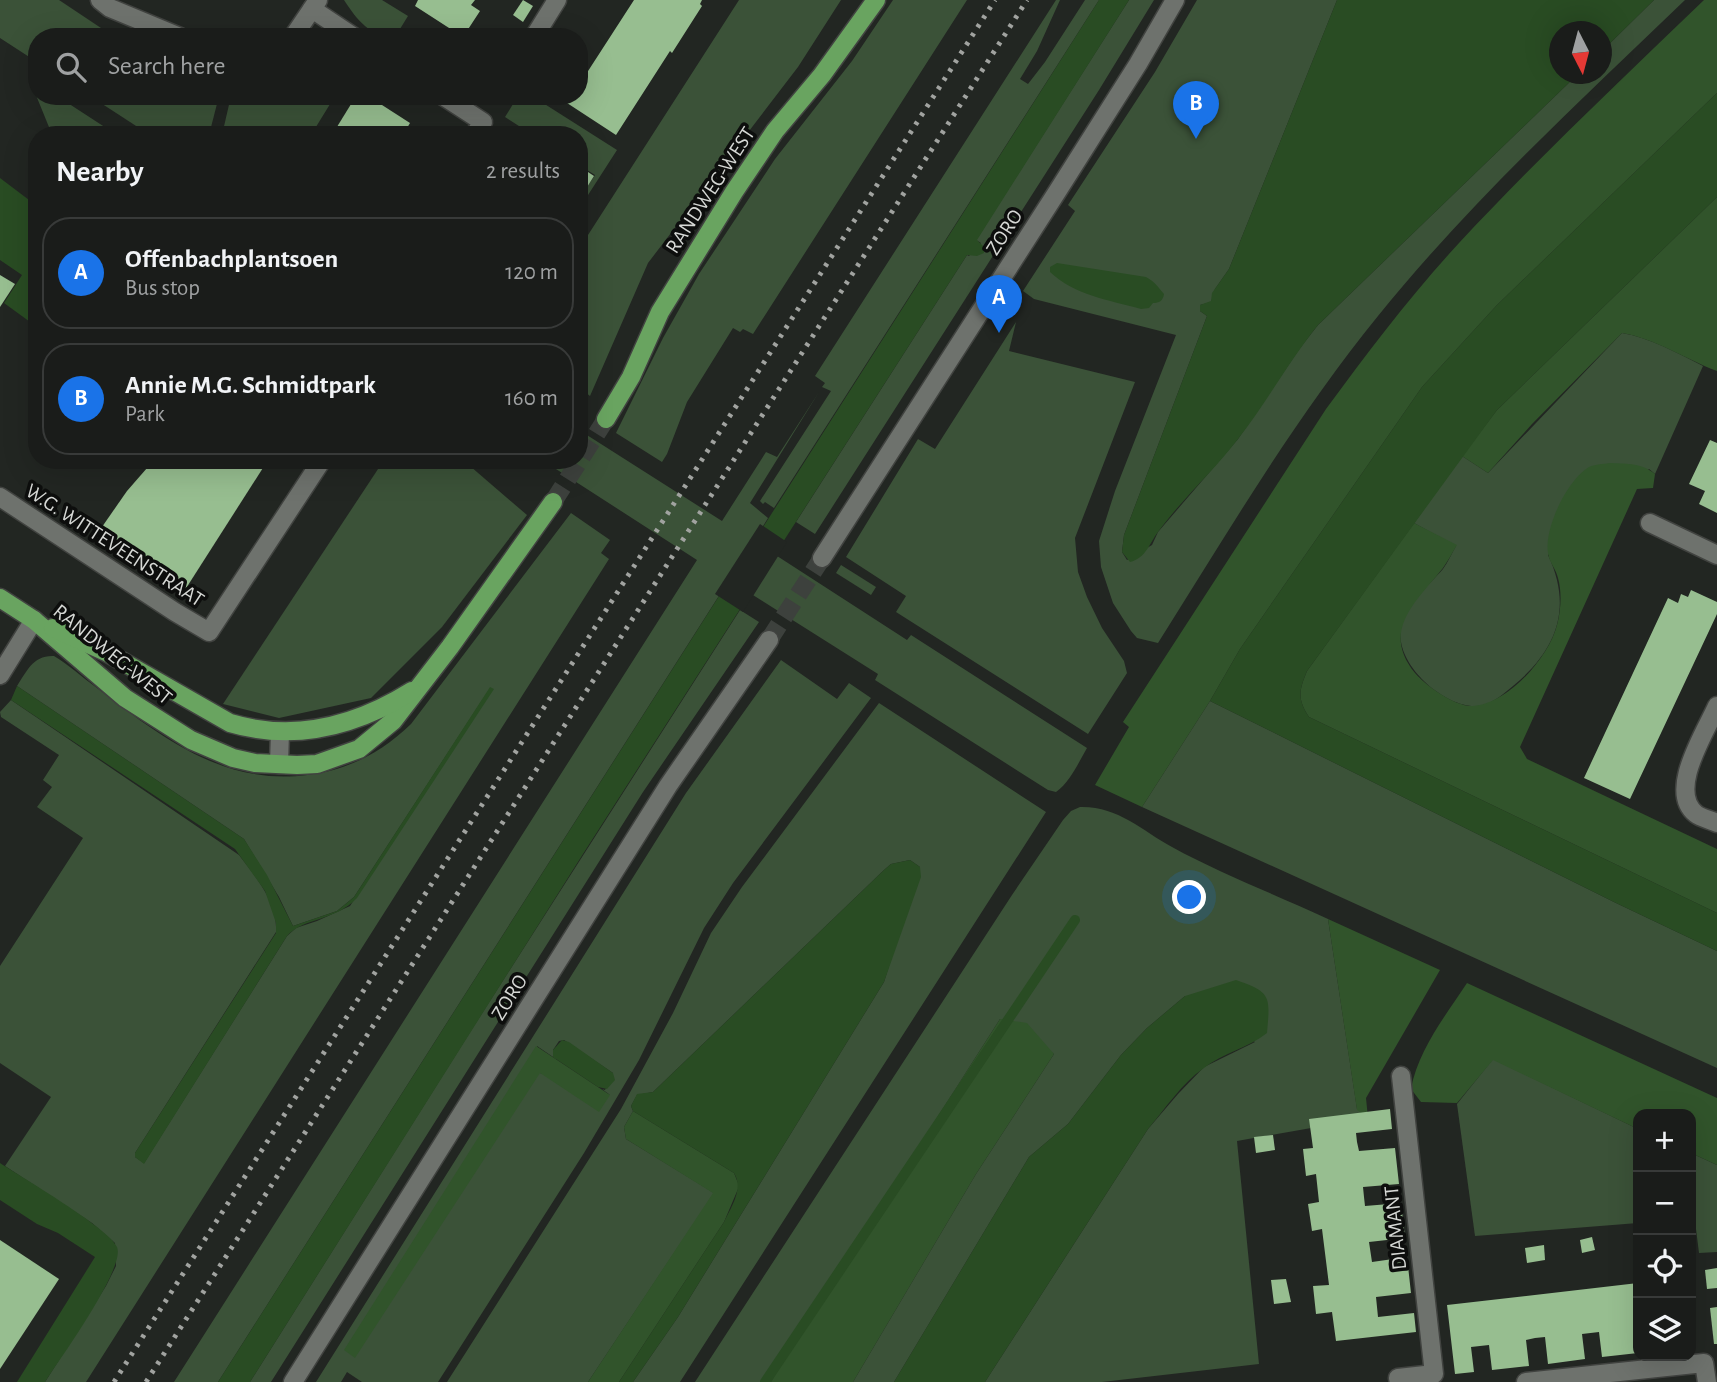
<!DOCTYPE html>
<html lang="en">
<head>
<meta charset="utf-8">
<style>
	:root { --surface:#1a1c1a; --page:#272927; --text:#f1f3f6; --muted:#9fa1a2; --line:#383a39; --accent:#1a73e8 }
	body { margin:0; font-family:"Alegreya Sans",sans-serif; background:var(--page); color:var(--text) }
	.controls { position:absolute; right:21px; bottom:21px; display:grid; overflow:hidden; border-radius:14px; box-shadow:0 7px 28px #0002 }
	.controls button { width:63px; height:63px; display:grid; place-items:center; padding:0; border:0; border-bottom:2px solid var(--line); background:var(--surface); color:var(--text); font:35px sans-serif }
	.compass { position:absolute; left:1549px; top:21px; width:63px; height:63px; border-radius:50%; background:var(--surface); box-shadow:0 7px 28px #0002; rotate:174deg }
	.you { position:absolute; left:1190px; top:898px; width:24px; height:24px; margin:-18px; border:5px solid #fff; border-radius:50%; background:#1a73e8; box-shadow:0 0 0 10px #1a73e833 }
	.badge { display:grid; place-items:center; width:46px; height:46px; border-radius:50%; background:var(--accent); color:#fff; font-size:23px; font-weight:700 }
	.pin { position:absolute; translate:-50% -58px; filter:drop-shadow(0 2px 4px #0008) }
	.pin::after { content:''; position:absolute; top:37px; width:24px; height:21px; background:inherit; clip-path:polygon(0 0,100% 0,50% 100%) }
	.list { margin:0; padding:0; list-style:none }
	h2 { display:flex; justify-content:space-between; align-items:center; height:91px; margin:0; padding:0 28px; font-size:30px }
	h2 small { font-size:23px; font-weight:400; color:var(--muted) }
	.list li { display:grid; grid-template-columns:46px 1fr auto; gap:21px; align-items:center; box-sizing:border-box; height:112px; margin:0 14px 14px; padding:0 14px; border:2px solid var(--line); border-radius:28px }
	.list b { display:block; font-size:26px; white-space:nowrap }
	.list p { margin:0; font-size:23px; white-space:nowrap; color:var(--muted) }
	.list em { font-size:23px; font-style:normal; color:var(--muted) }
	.icon { flex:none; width:38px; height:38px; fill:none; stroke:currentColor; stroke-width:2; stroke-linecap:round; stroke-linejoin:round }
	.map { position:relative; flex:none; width:1717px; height:1382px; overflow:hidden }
	.search { position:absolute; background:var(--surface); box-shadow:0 7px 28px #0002; left:28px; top:28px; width:560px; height:77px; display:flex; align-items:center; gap:18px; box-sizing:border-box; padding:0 24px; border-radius:28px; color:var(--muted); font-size:26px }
	.panel { position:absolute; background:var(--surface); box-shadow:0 7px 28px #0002; left:28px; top:126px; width:560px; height:343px; border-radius:28px }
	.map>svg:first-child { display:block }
	.green { fill:#3b5238; fill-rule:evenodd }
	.forest { fill:#31542b }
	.water { fill:#294c23 }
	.pier { fill:#222622 }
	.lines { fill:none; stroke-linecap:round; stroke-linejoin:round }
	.stream { stroke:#294c23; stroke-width:10 }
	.building { fill:#97be90 }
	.minor-tunnel { stroke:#3d413d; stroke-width:18; stroke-dasharray:18 9; stroke-linecap:butt }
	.major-tunnel { stroke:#3d413d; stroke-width:18; stroke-dasharray:18 9; stroke-linecap:butt }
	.minor-casing { stroke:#414340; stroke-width:21 }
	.major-casing { stroke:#414340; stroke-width:21 }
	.minor { stroke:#6e726d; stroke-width:18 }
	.major { stroke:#69a460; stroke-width:18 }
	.rail { stroke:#a1a3a0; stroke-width:5; stroke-dasharray:3.5 7; stroke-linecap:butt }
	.labels { text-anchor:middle; stroke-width:7; stroke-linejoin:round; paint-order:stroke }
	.street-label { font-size:21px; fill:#d6d8d5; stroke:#0d0e0d }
</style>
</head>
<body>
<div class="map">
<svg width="1717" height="1382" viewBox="0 0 1717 1382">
	<rect width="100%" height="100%" fill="#222622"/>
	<g class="green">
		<polygon points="0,0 59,0 104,30 119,37 37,37 37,62 0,38"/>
		<path d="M344,0H382L408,16L395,37C370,37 357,20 344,0Z"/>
		<polygon points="739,0 841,0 798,67 648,263 590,396 579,387 579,249"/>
		<polygon points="893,0 967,0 753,334 743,329 740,332 733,328 687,402 667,454 662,462 616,433 663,338 699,274 775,159 852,61"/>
		<polygon points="1056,0 1060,0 1037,51 1020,79 1028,84 1045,62 1085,0 1099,0 774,508 765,502 763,504 760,501 831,391 822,387 825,383 815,376"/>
		<polygon points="1129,0 1154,0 1099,90 815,534 796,522 967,255 969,256 981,243 976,240"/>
		<path d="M1197,0H1337L1229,269L1215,289L1211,302L1200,305V311L1207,316L1124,535L1122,552L1127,560L1152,545L1158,532L1238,439L1300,348L1318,325L1578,74H1602V51L1654,0H1685C1579,102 1470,202 1378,316C1295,418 1228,532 1158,643L1137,638L1131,631L1113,603L1101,567L1099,541L1115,491L1176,335L1034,299L1023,291L1075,211L1068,205L1155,72Z"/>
		<polygon points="29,78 37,83 37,96 57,96 117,135 55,135 51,132"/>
		<polygon points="90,96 219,96 209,135 150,135"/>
		<polygon points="231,96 276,98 335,96 311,135 222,135"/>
		<polygon points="518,96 532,96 617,150 579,209 579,199 595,175 579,165 579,135 533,135 505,117"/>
		<polygon points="1016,322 1009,351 1135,382 1075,538 1078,572 1087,597 1102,628 1124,661 1127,673 1088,734 896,612 906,596 846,557 918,439 935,449"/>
		<path d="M1622,333C1651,338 1677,353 1703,366L1655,474L1649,469L1548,555C1573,608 1557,650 1513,686C1501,696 1488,708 1471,706C1438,703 1391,659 1402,624C1409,602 1428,586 1443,569C1448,562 1452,553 1456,546L1414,523L1462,456L1488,473Z"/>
		<path d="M819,392L750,503L768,518L754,541L907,640L911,635L1087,748C1078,763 1071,781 1056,792L1048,790L875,680L878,674L729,580L218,1382H174L697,560L542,460H579V430L722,521L766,452L777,457Z"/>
		<polygon points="384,460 463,460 527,515 442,627 371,698 279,718 223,704"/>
		<path d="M571,513L610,540L601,553L609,559L86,1382H45L106,1286L116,1266L115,1243L92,1223L5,1166L51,1097L0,1063V966L83,838L37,807L52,787L43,780L59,755L1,717L0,712L11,700L239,855C256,877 278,903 276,932L135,1153V1157L144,1163L287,936L296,928L317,921L350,906L490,688L354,897L337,911L293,926L279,897L244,839L17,686C27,671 33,655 54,656C69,665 82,677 97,688C160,736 223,786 307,775C348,770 381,753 411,724Z"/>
		<polygon points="841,565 876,587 871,595 836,573"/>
		<polygon points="740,610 759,622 643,792 271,1382 250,1382 472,1029"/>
		<path d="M781,660L837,699L849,683L871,698L733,883L704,928L639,1060L584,1153L438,1382H362L347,1372L341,1382H316L686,793ZM564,1040L613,1073L605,1090L602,1089L610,1095L540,1073L537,1046L556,1059L553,1050L559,1041Z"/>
		<polygon points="1210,701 1616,903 1717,951 1717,1068 1142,807"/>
		<polygon points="879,703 1046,812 680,1382 633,1382 678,1317 884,982 920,867 910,860 891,864 884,870 653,1092 637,1095 631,1106 633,1111 624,1127 626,1139 714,1193 588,1382 447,1382 621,1109 673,1013 711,933 742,887"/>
		<path d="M1080,807C1118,806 1141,830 1172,847C1221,874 1277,895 1328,919L1357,1109L1368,1118L1237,1141L1259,1364L1102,1382H985L1148,1129L1178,1094L1204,1067L1255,1042L1185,996L1147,1028L1121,1055L1068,1124L1029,1157L894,1382H853L976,1174L1054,1054L1000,1019L786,1355L771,1382H695L1012,895L1063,820L1071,811Z"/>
		<polygon points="1493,1059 1638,1129 1638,1223 1475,1236 1457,1104"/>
		<polygon points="1691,1153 1717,1165 1717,1252 1699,1253 1696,1229 1691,1225"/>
	</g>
	<g class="forest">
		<path d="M1704,0H1717V93L1497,305L1422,387L1240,649L1210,701L1142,807L1095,785L1129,727L1123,722L1326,409C1368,352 1411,295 1459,243C1537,159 1621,80 1704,0Z"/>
		<path d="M1717,197V371C1685,359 1656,339 1622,333L1532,424L1488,473L1462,456L1497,410Z"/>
		<path d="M1611,463C1628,464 1642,463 1655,474L1653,488L1637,489L1520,747L1527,759L1717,849V913L1309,717C1297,699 1299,690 1307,671L1414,523L1457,545C1452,553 1448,561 1443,568C1417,601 1380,630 1415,673C1426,686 1456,707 1473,706C1508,704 1549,657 1557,625C1561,610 1562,592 1558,578C1556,569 1549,562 1548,553C1544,529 1566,483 1586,469C1592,464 1604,464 1611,463Z"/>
		<polygon points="1328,919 1440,970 1366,1098 1368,1118 1357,1110"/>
		<path d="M1467,983L1717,1098V1165L1691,1153V1114H1638V1129L1493,1060L1457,1103L1421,1102L1411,1089C1418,1050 1446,1015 1467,983Z"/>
		<polygon points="1000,1019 1027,1023 1054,1054 976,1174 853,1382 771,1382 786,1355"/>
		<polygon points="536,1046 610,1095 599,1112 540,1073 355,1358 344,1350"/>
		<polygon points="633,1111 734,1173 738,1183 738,1189 724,1222 619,1382 588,1382 713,1193 626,1139 624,1127"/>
	</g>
	<g class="water">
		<polygon points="1099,0 1129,0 977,240 984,247 984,253 977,256 967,255 583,854 250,1382 218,1382"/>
		<path d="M1337,0H1654L1602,51V32H1560V74H1578L1318,325C1289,361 1267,402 1238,439C1214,471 1181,500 1158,532C1149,544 1146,558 1130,562L1122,552L1124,535L1207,316L1200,311V305L1211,301L1212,293L1229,269Z"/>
		<path d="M1717,93V197L1497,410L1307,671C1299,690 1297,699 1309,717L1717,913V951L1616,903L1210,701L1240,649L1422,387L1497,305Z"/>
		<polygon points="0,178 37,206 37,327 4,303 22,275 0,260"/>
		<path d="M1057,263L1146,277C1154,281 1159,288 1164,294C1163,301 1159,303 1153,303L1149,308L1141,309C1109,300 1074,295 1050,272V267Z"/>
		<path d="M17,686L244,839L267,875L293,926L337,911L354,897L490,687L494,689L357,898C334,922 304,917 287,936L144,1164L135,1157V1153L276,933V923L265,891L235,849L11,700Z"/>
		<path d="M910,860L920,867L921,877L884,982L678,1317L633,1382H619L724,1222C731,1207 744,1189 734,1173L633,1111L631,1106L637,1094L653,1092L884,870L891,864Z"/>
		<path d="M1236,980C1272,992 1270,997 1267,1033C1248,1048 1223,1053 1204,1068C1182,1083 1165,1109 1148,1129L985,1382H894L1029,1157L1068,1124L1121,1055L1147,1028L1185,996Z"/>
		<polygon points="562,1040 569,1042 613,1073 615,1080 607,1089 598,1087 553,1057 553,1050"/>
		<path d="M0,1163C21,1177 109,1228 117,1247C126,1268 59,1360 45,1382H17L95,1257L58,1233L37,1224L0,1200Z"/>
	</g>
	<polygon class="pier" points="760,524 787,542 743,612 715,594"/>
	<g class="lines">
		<polyline class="stream" points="765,1382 1075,920"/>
	</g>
	<g class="building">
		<polygon points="418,0 475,0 471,5 480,11 463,37 415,6"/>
		<polygon points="523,0 533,6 523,22 513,15"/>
		<polygon points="634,0 702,0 700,4 702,6 672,53 670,51 616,135 567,103 572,96 579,96 579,85"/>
		<polygon points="356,96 368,96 410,123 403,135 332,135"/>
		<polygon points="579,166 594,176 579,200"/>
		<polygon points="0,275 15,284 0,307"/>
		<polygon points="1710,440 1717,443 1717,513 1699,504 1705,491 1689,484"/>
		<polygon points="154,460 268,460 183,593 95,537 127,491"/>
		<polygon points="1691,590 1717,602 1717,614 1630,799 1584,778 1668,598 1678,603 1681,594 1688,597"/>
		<polygon points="1390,1109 1392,1129 1356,1133 1357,1142 1359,1151 1395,1148 1399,1184 1363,1187 1364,1197 1365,1206 1401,1203 1405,1238 1369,1242 1372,1262 1407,1257 1411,1293 1376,1297 1378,1317 1414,1313 1416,1332 1336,1341 1332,1312 1316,1314 1313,1286 1329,1285 1322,1229 1312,1231 1308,1204 1319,1202 1316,1174 1306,1176 1303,1149 1313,1148 1309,1119"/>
		<polygon points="1273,1135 1275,1150 1256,1153 1254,1137"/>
		<polygon points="1592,1237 1595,1250 1582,1253 1580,1240"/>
		<polygon points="0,1240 59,1279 0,1369"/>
		<polygon points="1544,1245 1545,1260 1527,1263 1525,1248"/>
		<polygon points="1717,1268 1717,1288 1707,1289 1705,1270"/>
		<polygon points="1286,1279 1291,1302 1274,1304 1271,1280"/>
		<polygon points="1638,1283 1638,1327 1636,1327 1638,1353 1602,1357 1599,1332 1582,1334 1585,1359 1548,1364 1545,1337 1535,1338 1526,1340 1529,1366 1492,1370 1489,1345 1471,1347 1474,1372 1455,1374 1447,1305"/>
		<polygon points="1717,1307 1717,1344 1714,1344 1710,1308"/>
	</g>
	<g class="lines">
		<polyline class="minor-tunnel" points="769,640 822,558"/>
		<polyline class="major-tunnel" points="553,502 606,419"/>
		<defs>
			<g id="minor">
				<polyline points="100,0 110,8 180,37"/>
				<polyline points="312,9 354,37"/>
				<polyline points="293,37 318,0"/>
				<polyline points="534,37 557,0"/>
				<polyline points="443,96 483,122 474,135"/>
				<polyline points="0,497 175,612 209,632 322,460"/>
				<polyline points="1650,523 1717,555"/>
				<polyline points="822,558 1057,192 1138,64 1175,0"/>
				<polyline points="0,675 34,620"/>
				<path d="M1717,706C1705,733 1667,791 1696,814C1701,818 1711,820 1717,823"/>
				<polyline points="279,764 280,732"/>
				<polyline points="293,1382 668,786 769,640"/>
				<polyline points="1399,1382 1398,1378 1434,1374 1401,1076"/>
				<polyline points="1526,1382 1704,1363 1707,1382"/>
			</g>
			<g id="major">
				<polyline points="606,419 631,377 660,312 734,192 775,131 822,75 876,0"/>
				<polyline points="0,598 34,620 125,698 191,740 233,758 255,763 297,765 317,764 359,749 393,721 450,647 553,502"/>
				<path d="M53,628L106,652L230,723C294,742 356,726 412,691"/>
			</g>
		</defs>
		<use href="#minor" class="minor-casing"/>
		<use href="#major" class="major-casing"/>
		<use href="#minor" class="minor"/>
		<use href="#major" class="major"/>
		<g class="rail">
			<polyline points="114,1382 995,0"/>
			<polyline points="146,1382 1027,0"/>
		</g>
	</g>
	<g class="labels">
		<g class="street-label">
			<text transform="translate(710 190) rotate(-57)" y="7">RANDWEG-WEST</text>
			<text transform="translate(1004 232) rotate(-57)" y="7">ZORO</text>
			<text transform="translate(115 545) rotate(33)" y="7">W.G. WITTEVEENSTRAAT</text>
			<text transform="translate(113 654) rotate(39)" y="7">RANDWEG-WEST</text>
			<text transform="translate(509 997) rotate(-58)" y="7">ZORO</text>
			<text transform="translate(1395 1228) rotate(-96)" y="7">DIAMANT</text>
		</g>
	</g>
</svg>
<div class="controls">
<button>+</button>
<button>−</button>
<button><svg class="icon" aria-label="locate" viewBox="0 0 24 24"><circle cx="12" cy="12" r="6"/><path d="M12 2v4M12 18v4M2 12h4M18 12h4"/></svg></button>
<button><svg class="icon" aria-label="layers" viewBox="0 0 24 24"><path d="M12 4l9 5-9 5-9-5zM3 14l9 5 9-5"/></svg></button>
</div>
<svg class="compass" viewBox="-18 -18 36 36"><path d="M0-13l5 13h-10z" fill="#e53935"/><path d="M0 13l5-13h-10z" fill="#9fa1a2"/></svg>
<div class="you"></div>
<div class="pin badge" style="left:999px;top:333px">A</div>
<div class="pin badge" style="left:1196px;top:139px">B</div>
<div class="search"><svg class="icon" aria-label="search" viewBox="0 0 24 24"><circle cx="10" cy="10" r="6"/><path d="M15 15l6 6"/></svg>Search here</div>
<section class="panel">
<h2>Nearby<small>2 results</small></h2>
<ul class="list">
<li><span class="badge">A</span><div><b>Offenbachplantsoen</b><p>Bus stop</p></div><em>120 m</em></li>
<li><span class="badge">B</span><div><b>Annie M.G. Schmidtpark</b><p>Park</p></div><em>160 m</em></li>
</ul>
</section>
</div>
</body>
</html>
